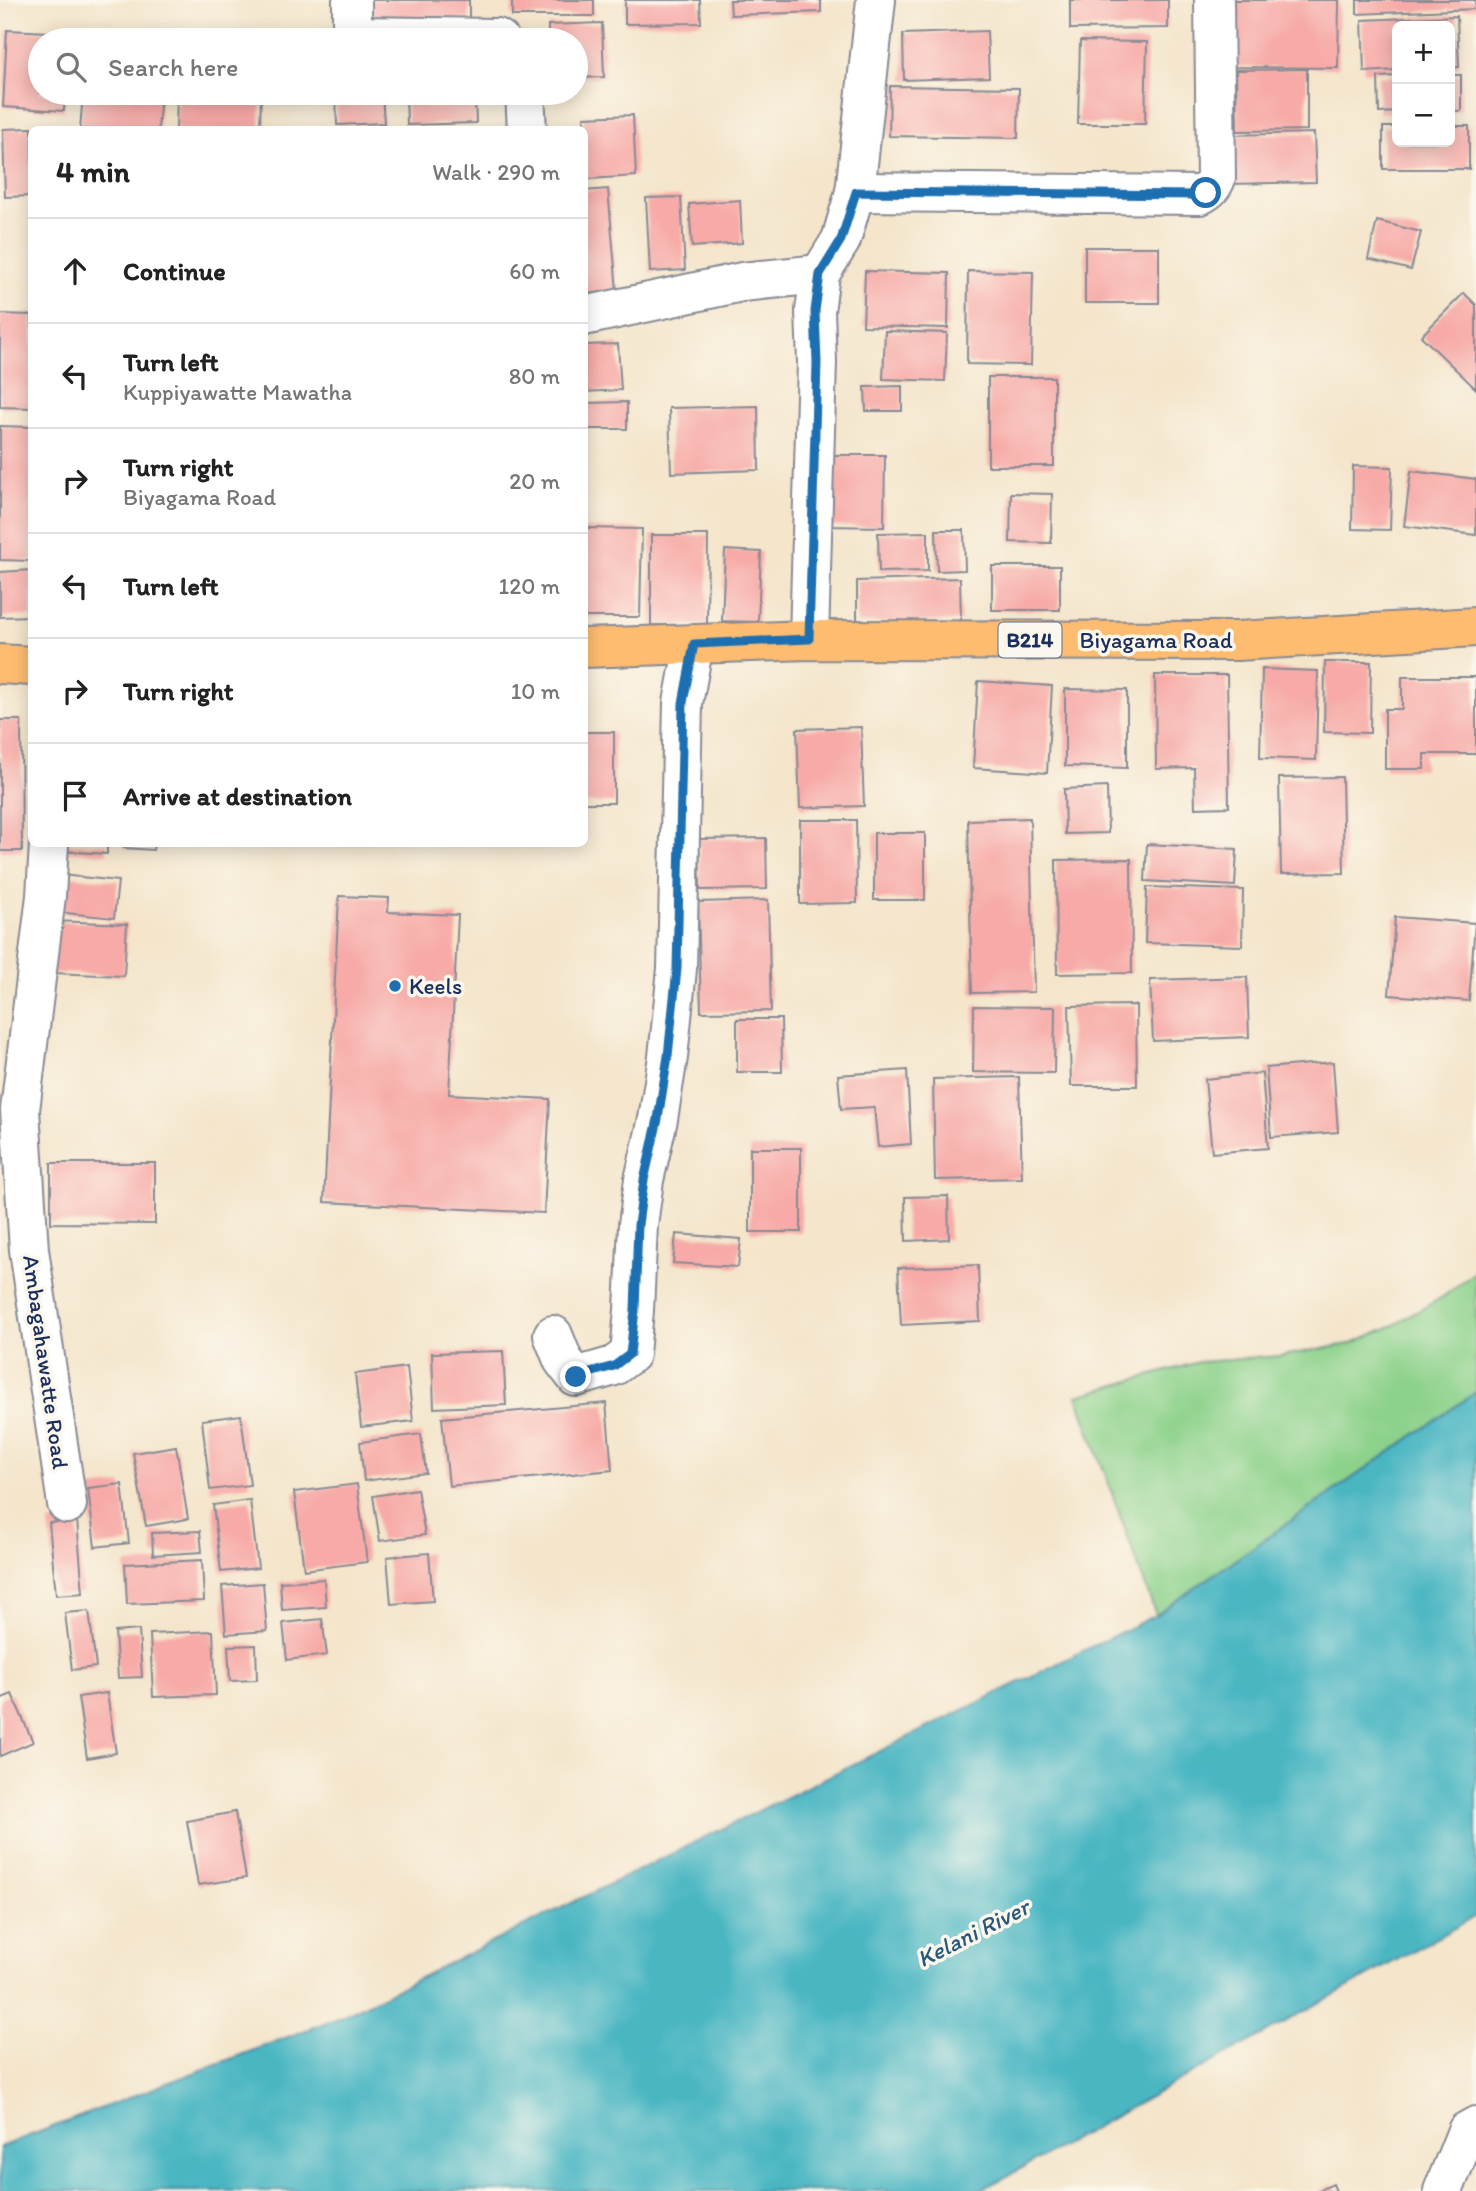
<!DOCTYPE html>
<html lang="en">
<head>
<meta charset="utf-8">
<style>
	:root { --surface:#fff; --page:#f6f6f6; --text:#222; --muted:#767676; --line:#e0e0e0 }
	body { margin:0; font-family:Itim,sans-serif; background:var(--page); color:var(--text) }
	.controls { position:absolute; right:21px; top:21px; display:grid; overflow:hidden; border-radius:10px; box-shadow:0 4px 18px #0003 }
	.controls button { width:63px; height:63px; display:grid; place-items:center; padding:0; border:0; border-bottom:2px solid var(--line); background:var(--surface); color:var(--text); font:35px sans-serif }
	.stop { position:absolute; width:21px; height:21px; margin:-16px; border:5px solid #1f6fb2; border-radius:50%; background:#fff }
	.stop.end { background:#1f6fb2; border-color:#fff; box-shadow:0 2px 7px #0008 }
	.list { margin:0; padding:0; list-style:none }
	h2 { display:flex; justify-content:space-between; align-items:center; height:91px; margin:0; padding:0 28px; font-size:30px }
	h2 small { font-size:23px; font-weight:400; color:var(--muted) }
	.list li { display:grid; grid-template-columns:46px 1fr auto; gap:21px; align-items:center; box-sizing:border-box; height:105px; padding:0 28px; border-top:2px solid var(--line) }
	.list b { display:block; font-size:26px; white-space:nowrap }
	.list p { margin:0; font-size:23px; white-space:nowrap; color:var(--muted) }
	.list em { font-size:23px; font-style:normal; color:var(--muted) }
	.icon { flex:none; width:38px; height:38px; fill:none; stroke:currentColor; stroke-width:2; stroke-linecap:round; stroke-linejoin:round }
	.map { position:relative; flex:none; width:1476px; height:2191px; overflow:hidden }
	.search { position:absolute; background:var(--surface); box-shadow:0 4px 18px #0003; left:28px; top:28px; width:560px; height:77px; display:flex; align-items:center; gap:18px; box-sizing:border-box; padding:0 24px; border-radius:38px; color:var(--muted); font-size:26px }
	.panel { position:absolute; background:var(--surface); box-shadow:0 4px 18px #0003; left:28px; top:126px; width:560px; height:721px; border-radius:10px }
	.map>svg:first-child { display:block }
	.green { fill:#8dd28b; stroke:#548074; stroke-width:2 }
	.water { fill:#48b6c2; stroke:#327290; stroke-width:2 }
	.building { fill:#f7aaa7 }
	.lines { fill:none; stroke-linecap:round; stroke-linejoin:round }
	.minor-casing { stroke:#888a94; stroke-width:42 }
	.major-casing { stroke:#888a94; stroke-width:42 }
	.minor { stroke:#fff; stroke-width:38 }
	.major { stroke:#fdbc6f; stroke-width:38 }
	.route { stroke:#1f6fb2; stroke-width:9 }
	.poi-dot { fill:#1f6fb2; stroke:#fbf7ec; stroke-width:2.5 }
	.labels { text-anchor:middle; stroke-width:7; stroke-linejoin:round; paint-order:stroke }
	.shield { fill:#fbf7ec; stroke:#5e6b89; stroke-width:2 }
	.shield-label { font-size:21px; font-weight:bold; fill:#1b2f5e }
	.street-label { font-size:23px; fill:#1b2f5e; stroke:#fbf7ec }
	.poi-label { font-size:23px; fill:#1b2f5e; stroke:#fbf7ec; text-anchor:start }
	.water-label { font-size:24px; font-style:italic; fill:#28587c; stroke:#fbf7ec }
</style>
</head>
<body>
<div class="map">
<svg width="1476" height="2191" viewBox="0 0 1476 2191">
	<rect width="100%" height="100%" fill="#fbf7ec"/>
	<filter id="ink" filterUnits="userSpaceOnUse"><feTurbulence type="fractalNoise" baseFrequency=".0143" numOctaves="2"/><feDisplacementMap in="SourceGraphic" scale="14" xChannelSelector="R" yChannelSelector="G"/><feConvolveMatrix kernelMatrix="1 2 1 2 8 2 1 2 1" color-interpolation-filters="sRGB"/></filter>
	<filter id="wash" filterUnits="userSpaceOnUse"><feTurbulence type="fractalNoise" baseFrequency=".00686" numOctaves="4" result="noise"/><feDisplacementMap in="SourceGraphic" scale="28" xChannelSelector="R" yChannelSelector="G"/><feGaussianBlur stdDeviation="1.57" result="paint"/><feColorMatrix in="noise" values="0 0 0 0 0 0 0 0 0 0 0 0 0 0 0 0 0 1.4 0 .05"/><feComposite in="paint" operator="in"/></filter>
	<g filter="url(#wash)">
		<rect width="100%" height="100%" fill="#f4e5cb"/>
		<polygon class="green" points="1476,1271 1476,1392 1156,1615 1077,1396 1199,1362 1281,1356 1350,1344 1394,1325 1444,1296"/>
		<polygon class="water" points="1476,1392 1476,1916 1002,2179 977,2191 0,2191 0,2147 340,2017 1156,1615"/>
		<g id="blocks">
			<g class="building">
				<rect x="372" y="0" width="97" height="19"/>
				<rect x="512" y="0" width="82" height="16"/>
				<polygon points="625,0 700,0 701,23 625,24"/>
				<polygon points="730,0 821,0 821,12 731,15"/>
				<polygon points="1070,0 1168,0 1168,28 1070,29"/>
				<polygon points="1228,0 1339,0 1338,68 1227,67"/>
				<polygon points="1357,0 1475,0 1476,9 1357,14"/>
				<polygon points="1457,16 1459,67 1450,68 1450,26 1397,26 1397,70 1364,72 1362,20"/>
				<polygon points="602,23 604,77 576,78 576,40 548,40 548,25"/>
				<polygon points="7,30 69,33 69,40 40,40 40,93 65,93 64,111 3,107"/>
				<polygon points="987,31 989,77 904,80 903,34"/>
				<polygon points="1080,41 1147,42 1145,124 1078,124"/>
				<polygon points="1307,69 1307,130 1237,131 1236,70"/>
				<rect x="1450" y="75" width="11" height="36"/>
				<polygon points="1397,76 1397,112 1379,113 1378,77"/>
				<polygon points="890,86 1019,88 1018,138 889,136"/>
				<polygon points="83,93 161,93 158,130 80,130"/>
				<polygon points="177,93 261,93 260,130 176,130"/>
				<polygon points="336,93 382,93 384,123 337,125"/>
				<polygon points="406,93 475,93 476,123 407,125"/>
				<polygon points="633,115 636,176 588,179 584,117"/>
				<polygon points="1450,126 1469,126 1469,169 1383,169 1383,127 1397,127 1397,142 1450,142"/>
				<polygon points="32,128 32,196 5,197 3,129"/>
				<polygon points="1314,133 1316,182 1232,184 1231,135"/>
				<polygon points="608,189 617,291 584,294 584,191"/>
				<polygon points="681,197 685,270 650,272 646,198"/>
				<polygon points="740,200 742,243 692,247 689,204"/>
				<polygon points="1377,221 1421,232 1411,270 1368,259"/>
				<rect x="1085" y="247" width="74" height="56"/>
				<polygon points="865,271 949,273 948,328 863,326"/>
				<polygon points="968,271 1033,272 1031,365 967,364"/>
				<polygon points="1464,293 1476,305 1476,389 1421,336"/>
				<polygon points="0,314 32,315 32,408 0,407"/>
				<polygon points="885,331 947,333 945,381 883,379"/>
				<polygon points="618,344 621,390 584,392 584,345"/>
				<rect x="988" y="377" width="66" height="89"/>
				<polygon points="902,386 902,411 866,411 865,387"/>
				<polygon points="627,402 627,429 584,429 584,403"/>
				<polygon points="758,406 759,470 671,473 669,408"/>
				<polygon points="0,426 32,427 32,561 0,560"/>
				<polygon points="828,455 885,455 884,527 826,526"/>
				<polygon points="1353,466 1392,467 1390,530 1352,529"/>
				<polygon points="1411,471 1476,479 1476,535 1404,526"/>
				<polygon points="1011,493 1052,494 1051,543 1010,542"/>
				<polygon points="584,528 642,529 640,617 584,617"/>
				<polygon points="936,530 964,530 965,570 937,571"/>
				<polygon points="928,532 928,571 879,572 878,533"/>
				<polygon points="651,535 708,535 707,625 651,625"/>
				<polygon points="725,550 761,552 758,622 722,621"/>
				<rect x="992" y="566" width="68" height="44"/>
				<polygon points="32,570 32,616 0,617 0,572"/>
				<polygon points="960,578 961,621 857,623 857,581"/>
				<polygon points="1325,662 1371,662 1370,733 1324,732"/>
				<polygon points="1262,669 1318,671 1316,760 1260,758"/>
				<polygon points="1155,675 1227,675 1229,807 1195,808 1194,768 1156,769"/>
				<polygon points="1402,677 1476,677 1476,754 1424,754 1424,769 1385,769 1385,709 1402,709"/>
				<polygon points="978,681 1052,686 1047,773 973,768"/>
				<polygon points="1065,689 1127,690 1127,768 1065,766"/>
				<polygon points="0,720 21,720 22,851 0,851"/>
				<polygon points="861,727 864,806 800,808 797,729"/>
				<rect x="584" y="732" width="30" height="71"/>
				<polygon points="1342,777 1344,873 1281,874 1279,778"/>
				<polygon points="1107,787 1108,833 1065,834 1064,789"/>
				<polygon points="1030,818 1034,992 972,993 968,820"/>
				<polygon points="800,820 856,820 857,903 800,904"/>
				<rect x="874" y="833" width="51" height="67"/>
				<polygon points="766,838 767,889 700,890 699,839"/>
				<polygon points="62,844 107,844 107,854 61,851"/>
				<polygon points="124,844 154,844 153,850 124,848"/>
				<polygon points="1147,844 1237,849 1235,886 1145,881"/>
				<polygon points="1131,859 1132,973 1057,974 1056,860"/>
				<polygon points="61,875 118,881 114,918 57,912"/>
				<polygon points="1147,887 1243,890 1242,946 1145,943"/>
				<polygon points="339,896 389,898 388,912 458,915 449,1094 550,1099 544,1213 324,1202"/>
				<polygon points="768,900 771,1011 701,1012 698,902"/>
				<polygon points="1395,917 1475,923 1469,1001 1389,995"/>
				<polygon points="54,921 127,924 124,976 52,973"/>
				<polygon points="1247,977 1249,1037 1153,1041 1150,980"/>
				<polygon points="1136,1005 1137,1086 1071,1086 1069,1006"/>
				<polygon points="974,1006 1055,1007 1054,1073 973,1072"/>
				<polygon points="737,1019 781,1019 782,1072 737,1072"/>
				<polygon points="1333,1062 1338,1132 1271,1137 1266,1068"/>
				<polygon points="907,1070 911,1144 878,1147 874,1107 841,1109 838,1075"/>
				<polygon points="1262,1073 1268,1148 1212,1153 1205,1079"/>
				<polygon points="1019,1077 1022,1178 935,1180 933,1079"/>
				<rect x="750" y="1148" width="51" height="84"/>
				<polygon points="51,1163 155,1163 155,1224 51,1223"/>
				<polygon points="948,1196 949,1239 906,1241 905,1197"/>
				<polygon points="676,1234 741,1239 738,1267 673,1263"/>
				<polygon points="978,1265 980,1321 901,1325 898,1268"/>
				<polygon points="503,1351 506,1405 434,1408 432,1353"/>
				<polygon points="407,1367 413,1421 361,1427 355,1374"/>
				<polygon points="606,1403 612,1470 449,1486 442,1418"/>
				<polygon points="241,1415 250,1485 210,1490 202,1420"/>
				<polygon points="421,1434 426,1473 364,1481 360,1442"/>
				<polygon points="176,1446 188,1519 146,1526 133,1453"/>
				<polygon points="122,1484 129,1543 95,1547 88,1488"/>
				<polygon points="357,1484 367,1562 304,1570 294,1492"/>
				<polygon points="417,1489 425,1535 380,1541 373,1496"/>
				<polygon points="250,1500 258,1568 221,1572 213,1505"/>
				<polygon points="77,1520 83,1593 56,1595 49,1523"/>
				<polygon points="200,1531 202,1552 153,1555 152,1533"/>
				<polygon points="429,1553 433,1601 391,1604 387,1557"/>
				<polygon points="202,1560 204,1601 127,1604 125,1564"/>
				<polygon points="324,1579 326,1607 282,1610 280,1582"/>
				<polygon points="263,1583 267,1631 226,1634 222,1586"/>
				<polygon points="89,1611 96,1667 72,1670 65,1613"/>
				<polygon points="322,1619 327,1655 287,1660 283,1623"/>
				<polygon points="139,1630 142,1677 118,1678 115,1632"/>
				<polygon points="213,1631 216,1695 153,1697 150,1634"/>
				<polygon points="256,1645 257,1680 230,1681 228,1646"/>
				<polygon points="107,1693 116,1753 87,1758 78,1697"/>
				<polygon points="12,1694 33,1742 0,1756 0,1699"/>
				<polygon points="235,1812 246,1878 198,1885 187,1821"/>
				<polygon points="1333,2184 1336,2191 1317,2191"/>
			</g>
		</g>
	</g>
	<g filter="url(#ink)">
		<use href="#blocks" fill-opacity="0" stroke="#888a94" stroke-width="2"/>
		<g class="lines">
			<defs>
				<g id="minor">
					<polyline points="352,0 352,27 361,36 497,38 500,40"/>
					<polyline points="525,93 527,130"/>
					<path d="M855,192L1200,195C1208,191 1213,187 1216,178L1214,0"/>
					<polyline points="584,316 742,282 820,274"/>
					<polyline points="809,640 817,362 815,311 820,274 841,240 855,192 876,0"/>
					<polyline points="49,844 46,896 20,1110 29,1250 67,1504"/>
					<polyline points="553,1335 563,1360 576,1377 614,1366 630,1354 634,1310 638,1225 644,1180 658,1119 668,1057 677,969 683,703 694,644"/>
					<polyline points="1443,2191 1467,2131 1476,2126"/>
				</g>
				<g id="major">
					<polyline points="584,648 809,640 1237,641 1476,627"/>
					<polyline points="0,664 32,666"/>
				</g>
			</defs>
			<use href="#minor" class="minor-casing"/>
			<use href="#major" class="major-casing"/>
			<use href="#minor" class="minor"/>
			<use href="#major" class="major"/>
		</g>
	</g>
	<g class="lines" filter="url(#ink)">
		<polyline class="route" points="576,1377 614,1366 630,1354 635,1310 638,1225 644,1180 658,1119 668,1056 677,969 683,703 694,644 809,639 817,362 815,311 820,274 841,240 856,192 1200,195 1206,193"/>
	</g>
	<circle class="poi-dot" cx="395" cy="986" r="7"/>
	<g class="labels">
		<rect class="shield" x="998.5" y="622.5" width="63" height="35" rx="5"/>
		<g class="shield-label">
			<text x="1030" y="647">B214</text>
		</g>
		<g class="street-label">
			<text x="1156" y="648">Biyagama Road</text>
			<text transform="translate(46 1362) rotate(82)" y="8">Ambagahawatte Road</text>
		</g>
		<g class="poi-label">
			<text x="409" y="994">Keels</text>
		</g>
		<g class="water-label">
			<text transform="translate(973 1933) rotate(-27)" y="8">Kelani River</text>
		</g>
	</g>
</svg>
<div class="controls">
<button>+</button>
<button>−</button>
</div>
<div class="stop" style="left:1206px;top:193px"></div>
<div class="stop end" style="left:576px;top:1377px"></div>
<div class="search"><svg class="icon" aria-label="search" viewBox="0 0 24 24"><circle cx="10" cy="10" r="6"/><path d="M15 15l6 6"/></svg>Search here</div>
<section class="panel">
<h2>4 min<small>Walk · 290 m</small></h2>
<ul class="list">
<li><svg class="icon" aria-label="ahead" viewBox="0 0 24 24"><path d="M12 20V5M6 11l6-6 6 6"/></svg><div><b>Continue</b></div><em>60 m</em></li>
<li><svg class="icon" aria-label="left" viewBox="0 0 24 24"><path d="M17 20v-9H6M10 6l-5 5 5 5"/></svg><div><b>Turn left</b><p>Kuppiyawatte Mawatha</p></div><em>80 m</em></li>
<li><svg class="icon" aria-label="right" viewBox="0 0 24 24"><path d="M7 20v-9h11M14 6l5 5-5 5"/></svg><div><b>Turn right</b><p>Biyagama Road</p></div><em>20 m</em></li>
<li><svg class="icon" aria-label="left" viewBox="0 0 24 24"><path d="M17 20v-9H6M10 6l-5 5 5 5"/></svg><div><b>Turn left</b></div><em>120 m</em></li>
<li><svg class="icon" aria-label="right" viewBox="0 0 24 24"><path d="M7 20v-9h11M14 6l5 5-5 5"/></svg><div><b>Turn right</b></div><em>10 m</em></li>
<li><svg class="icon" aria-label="arrive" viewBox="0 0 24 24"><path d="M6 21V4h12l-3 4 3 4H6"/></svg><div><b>Arrive at destination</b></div></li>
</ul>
</section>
</div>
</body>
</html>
